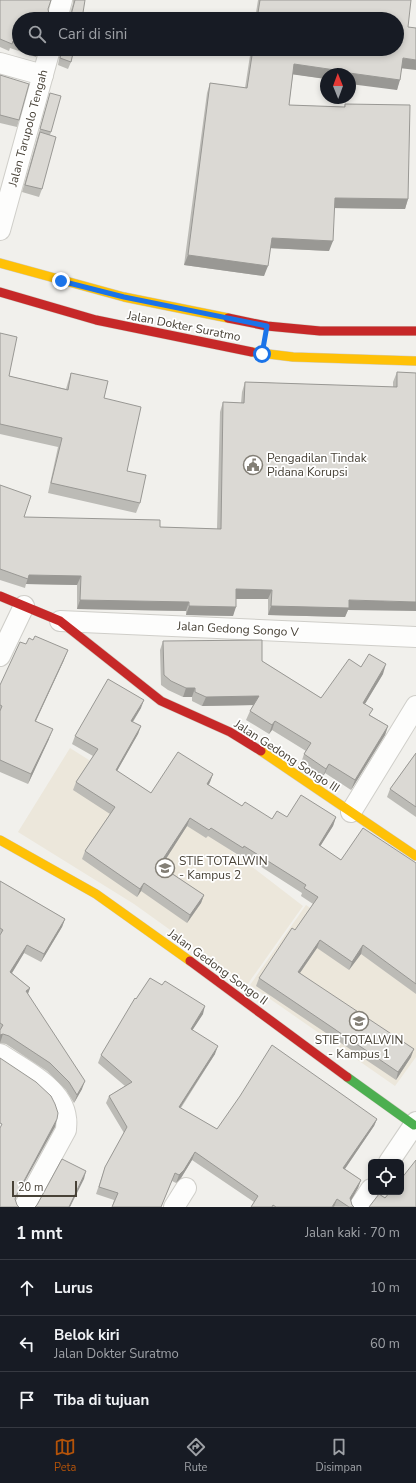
<!DOCTYPE html>
<html lang="id">
<head>
<meta charset="utf-8">
<style>
	:root { --surface:#171b24; --page:#20242c; --text:#f1f3f6; --muted:#9ea1a6; --line:#363941; --accent:#b45309 }
	body { margin:0; font-family:"Nunito Sans",sans-serif; background:var(--page); color:var(--text) }
	.controls { position:absolute; right:12px; bottom:12px; display:grid; overflow:hidden; border-radius:6px; box-shadow:0 2px 6px #0003 }
	.controls button { width:36px; height:36px; display:grid; place-items:center; padding:0; border:0; border-bottom:1px solid var(--line); background:var(--surface); color:var(--text); font:20px sans-serif }
	.compass { position:absolute; left:320px; top:68px; width:36px; height:36px; border-radius:50%; background:var(--surface); box-shadow:0 2px 6px #0003; rotate:359deg }
	.scale { position:absolute; left:12px; bottom:10px; width:65px; box-sizing:border-box; padding-left:4px; border:2px solid #484237; border-top:0; font-size:11px; line-height:14px; white-space:nowrap; color:#484237; -webkit-text-stroke:3px #fff; paint-order:stroke }
	.stop { position:absolute; width:12px; height:12px; margin:-9px; border:3px solid #1a73e8; border-radius:50%; background:#fff }
	.stop.end { background:#1a73e8; border-color:#fff; box-shadow:0 1px 4px #0008 }
	.list { margin:0; padding:0; list-style:none }
	h2 { display:flex; justify-content:space-between; align-items:center; height:52px; margin:0; padding:0 16px; font-size:17px }
	h2 small { font-size:13px; font-weight:400; color:var(--muted) }
	.list li { display:grid; grid-template-columns:26px 1fr auto; gap:12px; align-items:center; box-sizing:border-box; height:56px; padding:0 16px; border-top:1px solid var(--line) }
	.list b { display:block; font-size:15px; white-space:nowrap }
	.list p { margin:0; font-size:13px; white-space:nowrap; color:var(--muted) }
	.list em { font-size:13px; font-style:normal; color:var(--muted) }
	.icon { flex:none; width:22px; height:22px; fill:none; stroke:currentColor; stroke-width:2; stroke-linecap:round; stroke-linejoin:round }
	.map { position:relative; flex:none; width:416px; height:1207px; overflow:hidden }
	.search { position:absolute; background:var(--surface); box-shadow:0 2px 6px #0003; left:12px; right:12px; top:12px; height:44px; display:flex; align-items:center; gap:10px; box-sizing:border-box; padding:0 14px; border-radius:22px; color:var(--muted); font-size:15px }
	.sheet { height:220px; background:var(--surface) }
	nav { display:flex; justify-content:space-around; align-items:center; box-sizing:border-box; height:56px; border-top:1px solid var(--line); background:var(--surface); font-size:11px; color:var(--muted) }
	nav a { display:grid; justify-items:center; gap:2px }
	nav .on { color:var(--accent) }
	.map>svg:first-child { display:block }
	.education { fill:#ece7db }
	.lines { fill:none; stroke-linecap:round; stroke-linejoin:round }
	.street-casing { stroke:#cfcec9; stroke-width:22 }
	.fast-casing { stroke:#d1cdc3; stroke-width:10 }
	.slow-casing { stroke:#d1cdc3; stroke-width:10 }
	.jam-casing { stroke:#d1cdc3; stroke-width:10 }
	.street { stroke:#fdfdfc; stroke-width:20 }
	.fast { stroke:#4caf50; stroke-width:9 }
	.slow { stroke:#ffc107; stroke-width:9 }
	.jam { stroke:#c62828; stroke-width:9 }
	.wall { fill:#bcbbb6 }
	.shaded-wall { fill:#999894 }
	.building { fill:#dbd9d4; stroke:#999894 }
	.route { stroke:#1a73e8; stroke-width:5 }
	.labels { text-anchor:middle; stroke-width:3.5; stroke-linejoin:round; paint-order:stroke }
	.street-label { font-size:12px; fill:#484237; stroke:#fff }
	.poi-label { font-size:12px; fill:#484237; stroke:#fff; text-anchor:start }
</style>
</head>
<body>
<div class="map">
<svg width="416" height="1207" viewBox="0 0 416 1207">
	<rect width="100%" height="100%" fill="#f1f0ec"/>
	<g class="education">
		<polygon points="70,748 100,767 195,823 303,906 247,985 134,904 18,832"/>
		<polygon points="306,905 365,946 416,952 416,1057 395,1086 250,985"/>
	</g>
	<g class="lines">
		<defs>
			<g id="street">
				<polyline points="57,19 62,0"/>
				<polyline points="0,63 43,75"/>
				<polyline points="0,230 50,49"/>
				<polyline points="60,621 416,637"/>
				<polyline points="0,656 24,606"/>
				<polyline points="351,812 416,706"/>
				<path d="M0,1054C23,1069 63,1088 66,1118C67,1122 66,1126 66,1130L24,1207"/>
				<polyline points="389,1162 416,1122"/>
				<polyline points="174,1207 186,1188"/>
				<polyline points="359,1207 371,1189"/>
			</g>
			<polyline id="fast" points="347,1077 414,1125"/>
			<g id="slow">
				<polyline points="0,263 124,297 228,318"/>
				<polyline points="252,352 293,357 416,361"/>
				<polyline points="261,751 416,856"/>
				<polyline points="0,840 96,894 190,961"/>
			</g>
			<g id="jam">
				<polyline points="0,292 96,320 252,352"/>
				<polyline points="228,318 267,326 320,331 416,331"/>
				<polyline points="0,596 60,621 161,701 230,732 261,751"/>
				<polyline points="190,961 347,1077"/>
			</g>
		</defs>
		<use href="#street" class="street-casing"/>
		<use href="#fast" class="fast-casing"/>
		<use href="#slow" class="slow-casing"/>
		<use href="#jam" class="jam-casing"/>
		<use href="#street" class="street"/>
		<use href="#fast" class="fast"/>
		<use href="#slow" class="slow"/>
		<use href="#jam" class="jam"/>
	</g>
	<g class="wall">
		<polygon points="0,0 19,19 19,49 39,49 36,57 10,48 9,51 0,47"/>
		<polygon points="73,0 85,0 69,17 73,3"/>
		<polygon points="258,0 409,0 402,68 397,90 350,74 326,74 326,79 293,74 289,105 344,107 345,104 408,199 405,209 334,208 329,251 270,248 264,276 184,265 207,93 210,83 245,88 251,49 397,49 397,19 255,19"/>
		<polygon points="61,49 76,49 74,53 73,52 71,62 68,69 58,65"/>
		<polygon points="0,75 19,120 17,127 0,123"/>
		<polygon points="50,93 51,132 50,135 42,189 39,197 22,192"/>
		<polygon points="0,333 9,376 66,389 68,382 71,373 104,398 127,471 140,503 136,513 48,493 58,447 0,434"/>
		<polygon points="397,372 416,373 348,610 345,617 268,615 268,599 236,599 233,616 186,615 186,611 77,609 77,585 26,584 25,588 0,580 0,485 24,517 160,527 217,529 220,412 223,402 241,403 242,392 245,382 393,387 393,382"/>
		<polygon points="163,641 262,661 321,698 361,667 383,674 365,704 370,715 388,726 385,735 351,790 325,773 322,778 301,763 304,754 306,751 272,730 269,734 246,720 250,711 253,705 202,706 192,701 192,697 183,697 168,690 161,685 160,650"/>
		<polygon points="64,660 36,721 49,739 28,784 0,772 0,685"/>
		<polygon points="141,708 133,722 141,726 138,734 117,771 151,793 213,774 210,782 209,785 242,806 272,819 287,817 336,817 333,826 320,846 341,860 416,863 416,994 361,954 349,970 317,948 300,973 411,1057 396,1080 256,986 259,978 295,930 313,904 301,896 302,893 241,854 240,856 208,836 206,838 187,826 161,866 204,895 201,903 187,923 141,891 137,897 82,859 85,851 110,814 73,790 76,782 93,756 72,744 75,736"/>
		<polygon points="416,753 416,817 387,797 390,789"/>
		<polygon points="0,881 65,919 62,927 41,962 24,953 12,973 30,988 28,994 82,1089 74,1103 66,1090 47,1071 6,1044 0,1043"/>
		<polygon points="136,999 203,1014 192,1030 215,1054 181,1108 216,1129 217,1129 377,1119 374,1126 345,1169 361,1180 358,1188 351,1200 352,1205 349,1207 251,1207 254,1202 192,1160 181,1178 176,1183 172,1181 161,1207 112,1207 114,1200 96,1194 105,1167 124,1133 106,1103 109,1096 125,1086 98,1063 101,1055"/>
	</g>
	<g class="shaded-wall">
		<polygon points="403,58 416,60 416,70 399,68"/>
		<polygon points="294,64 342,71 340,74 326,74 326,79 290,74"/>
		<polygon points="342,72 400,80 397,90 350,84 350,74 341,74"/>
		<polygon points="335,198 408,199 405,209 331,208"/>
		<polygon points="272,238 333,241 329,251 268,248"/>
		<polygon points="188,255 268,266 264,276 184,265"/>
		<polygon points="29,575 81,576 77,585 26,584"/>
		<polygon points="236,589 272,590 268,599 233,599"/>
		<polygon points="80,600 189,602 186,611 77,609"/>
		<polygon points="349,600 416,602 416,611 348,610 345,617 268,615 271,606"/>
		<polygon points="189,606 236,607 233,616 186,615"/>
		<polygon points="68,650 64,660 31,731 35,721"/>
		<polygon points="386,664 383,674 360,712 363,703"/>
		<polygon points="186,688 195,688 192,697 183,697"/>
		<polygon points="259,696 256,705 202,706 206,697"/>
		<polygon points="144,700 141,708 128,729 131,721"/>
		<polygon points="275,721 272,730 269,734 272,725"/>
		<polygon points="141,726 138,734 113,778 116,770"/>
		<polygon points="388,726 385,735 351,790 355,780"/>
		<polygon points="53,729 49,739 28,784 31,774"/>
		<polygon points="329,764 325,773 322,778 326,769"/>
		<polygon points="213,774 210,782 204,792 207,784"/>
		<polygon points="336,817 333,826 316,853 319,845"/>
		<polygon points="190,818 187,826 157,873 159,865"/>
		<polygon points="144,883 141,891 137,897 140,889"/>
		<polygon points="204,895 201,903 187,923 190,915"/>
		<polygon points="65,919 62,927 41,962 44,954"/>
		<polygon points="320,940 317,948 295,980 298,972"/>
		<polygon points="27,945 24,953 7,981 10,972"/>
		<polygon points="363,945 361,954 349,970 352,962"/>
		<polygon points="30,988 27,996 26,991"/>
		<polygon points="205,1006 203,1014 188,1037 191,1029"/>
		<polygon points="3,1034 0,1043 0,1035"/>
		<polygon points="218,1046 215,1054 176,1114 179,1107"/>
		<polygon points="414,1049 411,1057 396,1080 398,1072"/>
		<polygon points="85,1081 82,1089 74,1103 77,1095"/>
		<polygon points="57,1119 55,1127 14,1201 17,1194"/>
		<polygon points="377,1119 374,1126 340,1176 343,1168"/>
		<polygon points="195,1152 192,1160 181,1178 176,1183 179,1175"/>
		<polygon points="86,1171 84,1179 70,1207 69,1207"/>
		<polygon points="361,1180 358,1188 348,1206 350,1198"/>
		<polygon points="337,1199 334,1207 332,1207"/>
	</g>
	<g class="building">
		<polygon points="0,0 51,0 48,9 49,15 51,19 19,19 19,43 13,41 12,44 0,39"/>
		<polygon points="75,0 85,0 82,19 68,19 71,15"/>
		<polygon points="260,0 411,0 408,27 416,28 416,60 403,58 400,80 342,72 342,71 294,64 289,105 345,107 345,104 410,105 408,199 335,198 333,241 272,238 268,266 188,255 210,83 247,88 253,49 397,49 397,19 257,19"/>
		<polygon points="62,49 74,49 71,62 60,58"/>
		<polygon points="0,75 29,84 19,120 0,115"/>
		<polygon points="50,93 61,96 51,132 40,129"/>
		<polygon points="40,132 56,137 42,189 25,185"/>
		<polygon points="0,333 17,337 9,376 68,390 71,373 108,381 104,398 141,407 127,471 146,475 140,503 51,483 62,438 0,424"/>
		<polygon points="397,372 416,373 416,602 349,600 349,608 271,606 272,590 236,589 236,607 189,606 189,602 80,600 81,576 29,575 28,579 0,569 0,485 31,496 24,517 160,520 160,527 221,529 223,402 244,403 245,382 397,387"/>
		<polygon points="35,636 68,650 35,721 53,729 31,774 0,760 0,711 2,706 0,705 0,685 20,642 26,644 29,638 33,640"/>
		<polygon points="262,640 262,661 321,698 349,659 361,667 369,654 386,664 363,703 373,709 369,715 388,726 355,780 329,764 326,769 304,754 311,743 275,721 272,725 250,711 259,696 206,697 195,692 195,688 186,688 171,681 164,675 163,641"/>
		<polygon points="108,679 144,700 131,721 141,726 116,770 151,793 178,752 213,774 207,784 242,806 245,802 272,819 277,811 287,817 301,795 336,817 319,845 341,860 363,828 416,863 416,984 363,945 352,962 320,940 298,972 414,1049 398,1072 259,978 292,928 295,930 318,897 304,888 306,885 244,846 243,848 211,828 209,830 190,818 159,865 204,895 190,915 144,883 140,889 85,851 115,807 76,782 98,749 75,736"/>
		<polygon points="416,753 416,807 390,789"/>
		<polygon points="0,881 65,919 44,954 27,945 10,972 30,988 26,991 85,1081 77,1095 69,1082 50,1063 9,1036 3,1034 0,1035 0,1030 3,1025 0,1023 0,935 3,930 0,928"/>
		<polygon points="150,978 162,985 165,981 205,1006 191,1029 218,1046 179,1107 217,1129 240,1096 272,1045 377,1119 343,1168 361,1180 350,1198 352,1205 354,1207 349,1207 337,1199 332,1207 276,1207 273,1205 272,1207 251,1207 258,1196 195,1152 184,1170 179,1175 175,1173 161,1207 112,1207 118,1193 99,1187 105,1167 127,1127 109,1096 132,1082 101,1055 135,998 136,999"/>
		<polygon points="0,1058 36,1082 51,1096 55,1104 58,1113 57,1119 17,1194 15,1199 17,1205 19,1207 0,1207 0,1128 2,1124 0,1123"/>
		<polygon points="62,1159 86,1171 69,1207 35,1207 37,1205"/>
		<polygon points="416,1160 416,1207 369,1207 379,1194 385,1198 390,1192 401,1192 401,1179"/>
	</g>
	<g class="lines">
		<polyline class="route" points="61,281 124,297 267,326 262,354"/>
	</g>
	<defs>
		<symbol id="civic-ring" viewBox="-11 -11 22 22"><circle r="9.5" fill="#fff" stroke="#837f76" stroke-width="1.5"/><path d="M-.6-6.5H3V-4.5H.6V-3L4-1V1h2V6H-6V1h2V-1L-.6-3ZM-1.2 2.5V6h2.4V2.5Z" fill="#837f76"/></symbol>
		<symbol id="university-ring" viewBox="-11 -11 22 22"><circle r="9.5" fill="#fff" stroke="#837f76" stroke-width="1.5"/><path d="M0-5L7-2L0 1L-7-2ZM-4 1L0 2.5L4 1V4Q0 6-4 4Z" fill="#837f76"/></symbol>
	</defs>
	<g fill-rule="evenodd">
		<use href="#civic-ring" x="242" y="454" width="22" height="22"/>
		<use href="#university-ring" x="154" y="857" width="22" height="22"/>
		<use href="#university-ring" x="348" y="1010" width="22" height="22"/>
	</g>
	<g class="labels">
		<g class="street-label">
			<text transform="translate(28 128) rotate(-75)" y="4">Jalan Tarupolo Tengah</text>
			<text transform="translate(184 326) rotate(11)" y="4">Jalan Dokter Suratmo</text>
			<text transform="translate(238 629) rotate(3)" y="4">Jalan Gedong Songo V</text>
			<text transform="translate(287 756) rotate(33)" y="4">Jalan Gedong Songo III</text>
			<text transform="translate(218 967) rotate(36)" y="4">Jalan Gedong Songo II</text>
		</g>
		<g class="poi-label">
			<text x="267" y="462">Pengadilan Tindak<tspan x="267" dy="14">Pidana Korupsi</tspan></text>
			<text x="179" y="865">STIE TOTALWIN<tspan x="179" dy="14">- Kampus 2</tspan></text>
			<text x="359" y="1044" text-anchor="middle">STIE TOTALWIN<tspan x="359" dy="14">- Kampus 1</tspan></text>
		</g>
	</g>
</svg>
<div class="controls">
<button><svg class="icon" aria-label="locate" viewBox="0 0 24 24"><circle cx="12" cy="12" r="6"/><path d="M12 2v4M12 18v4M2 12h4M18 12h4"/></svg></button>
</div>
<svg class="compass" viewBox="-18 -18 36 36"><path d="M0-13l5 13h-10z" fill="#e53935"/><path d="M0 13l5-13h-10z" fill="#9ea1a6"/></svg>
<div class="scale">20 m</div>
<div class="stop" style="left:262px;top:354px"></div>
<div class="stop end" style="left:61px;top:281px"></div>
<div class="search"><svg class="icon" aria-label="search" viewBox="0 0 24 24"><circle cx="10" cy="10" r="6"/><path d="M15 15l6 6"/></svg>Cari di sini</div>
</div>
<section class="sheet">
<h2>1 mnt<small>Jalan kaki · 70 m</small></h2>
<ul class="list">
<li><svg class="icon" aria-label="ahead" viewBox="0 0 24 24"><path d="M12 20V5M6 11l6-6 6 6"/></svg><div><b>Lurus</b></div><em>10 m</em></li>
<li><svg class="icon" aria-label="left" viewBox="0 0 24 24"><path d="M17 20v-9H6M10 6l-5 5 5 5"/></svg><div><b>Belok kiri</b><p>Jalan Dokter Suratmo</p></div><em>60 m</em></li>
<li><svg class="icon" aria-label="arrive" viewBox="0 0 24 24"><path d="M6 21V4h12l-3 4 3 4H6"/></svg><div><b>Tiba di tujuan</b></div></li>
</ul>
</section>
<nav>
<a class="on"><svg class="icon" aria-label="map" viewBox="0 0 24 24"><path d="M3 6l6-2 6 2 6-2v14l-6 2-6-2-6 2zM9 4v14M15 6v14"/></svg>Peta</a>
<a><svg class="icon" aria-label="directions" viewBox="0 0 24 24"><path d="M12 3l9 9-9 9-9-9zM9 14v-3h6M13 9l2 2-2 2"/></svg>Rute</a>
<a><svg class="icon" aria-label="saved" viewBox="0 0 24 24"><path d="M7 4h10v16l-5-4-5 4z"/></svg>Disimpan</a>
</nav>
</body>
</html>
